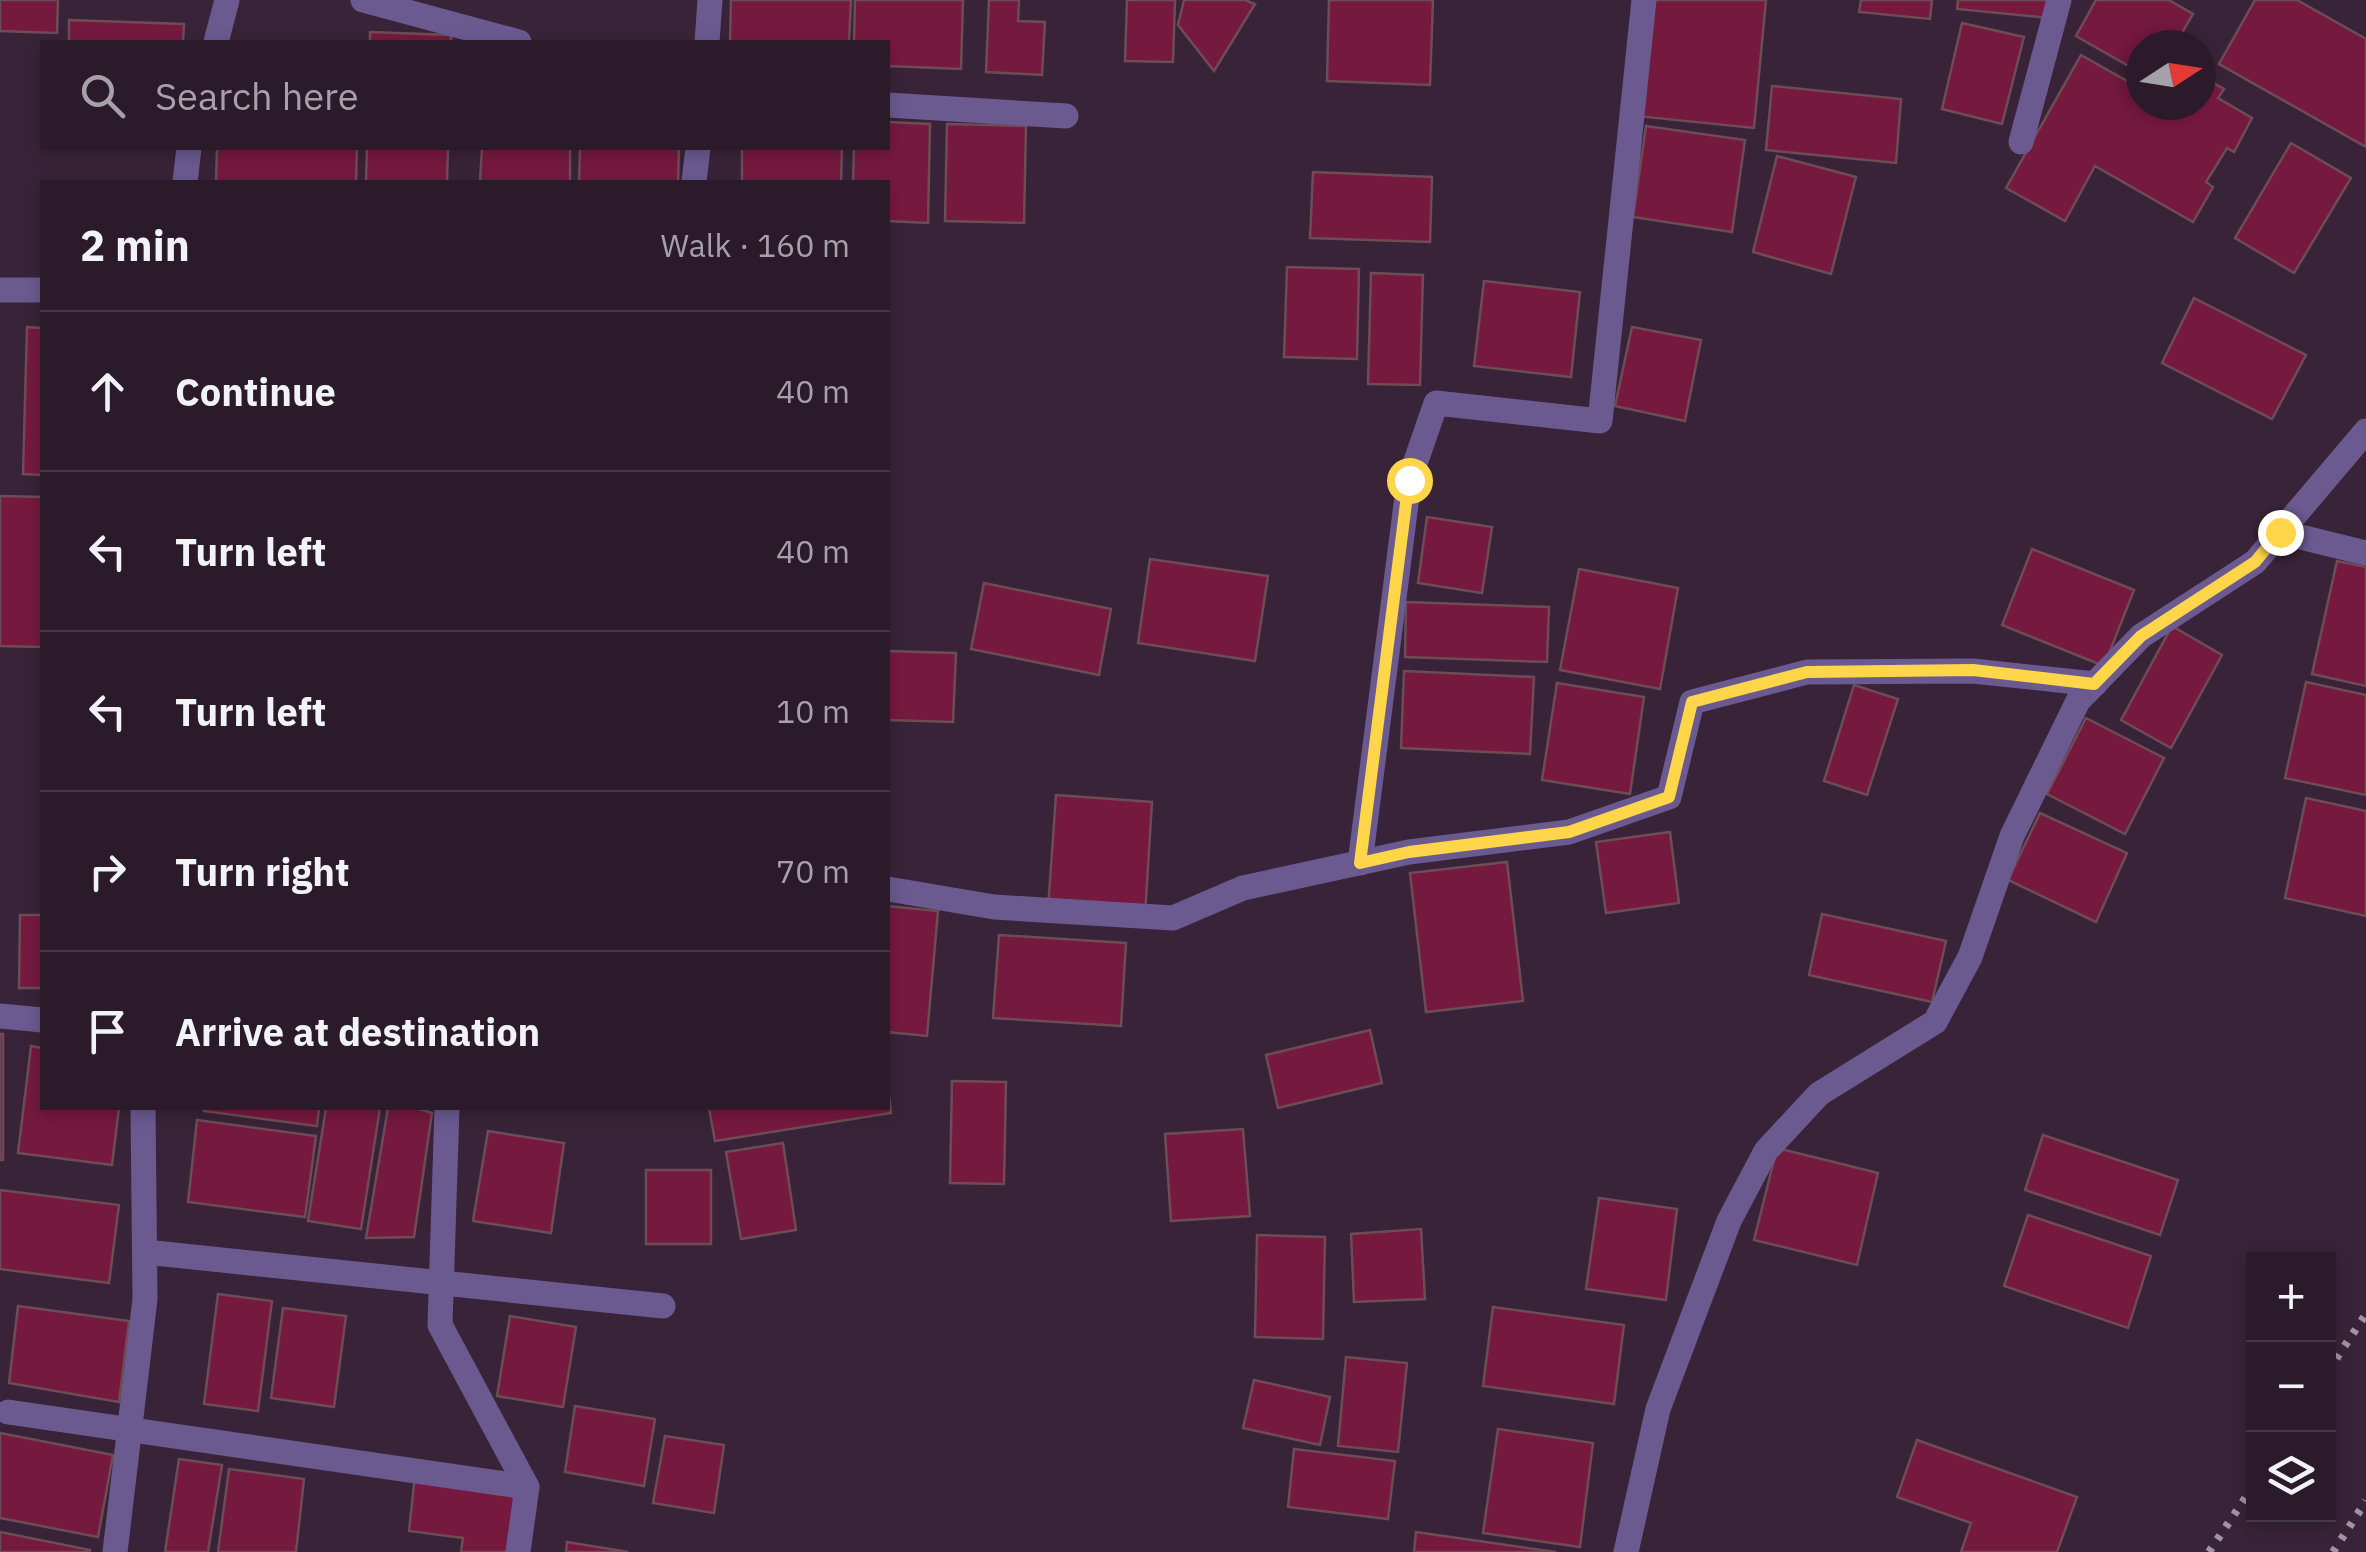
<!DOCTYPE html>
<html lang="en">
<head>
<meta charset="utf-8">
<style>
	:root { --surface:#2b1a2a; --page:#332332; --text:#f1f3f6; --muted:#a6a1a8; --line:#473847 }
	body { margin:0; font-family:"IBM Plex Sans",sans-serif; background:var(--page); color:var(--text) }
	.controls { position:absolute; right:30px; bottom:30px; display:grid; overflow:hidden; border-radius:0px; box-shadow:0 5px 15px #0003 }
	.controls button { width:90px; height:90px; display:grid; place-items:center; padding:0; border:0; border-bottom:2px solid var(--line); background:var(--surface); color:var(--text); font:50px sans-serif }
	.compass { position:absolute; left:2126px; top:30px; width:90px; height:90px; border-radius:50%; background:var(--surface); box-shadow:0 5px 15px #0003; rotate:78deg }
	.stop { position:absolute; width:30px; height:30px; margin:-22px; border:8px solid #ffd54a; border-radius:50%; background:#fff }
	.stop.end { background:#ffd54a; border-color:#fff; box-shadow:0 2px 10px #0008 }
	.list { margin:0; padding:0; list-style:none }
	h2 { display:flex; justify-content:space-between; align-items:center; height:130px; margin:0; padding:0 40px; font-size:42px }
	h2 small { font-size:32px; font-weight:400; color:var(--muted) }
	.list li { display:grid; grid-template-columns:65px 1fr auto; gap:30px; align-items:center; box-sizing:border-box; height:160px; padding:0 40px; border-top:2px solid var(--line) }
	.list b { display:block; font-size:38px; white-space:nowrap }
	.list em { font-size:32px; font-style:normal; color:var(--muted) }
	.icon { flex:none; width:55px; height:55px; fill:none; stroke:currentColor; stroke-width:2; stroke-linecap:round; stroke-linejoin:round }
	.map { position:relative; flex:none; width:2366px; height:1552px; overflow:hidden }
	.search { position:absolute; background:var(--surface); box-shadow:0 5px 15px #0003; left:40px; top:40px; width:850px; height:110px; display:flex; align-items:center; gap:25px; box-sizing:border-box; padding:0 35px; border-radius:0px; color:var(--muted); font-size:38px }
	.panel { position:absolute; background:var(--surface); box-shadow:0 5px 15px #0003; left:40px; top:180px; width:850px; height:930px; border-radius:0px }
	.map>svg:first-child { display:block }
	.building { fill:#75193f; stroke:#6e4c55; stroke-width:2.5 }
	.lines { fill:none; stroke-linecap:round; stroke-linejoin:round }
	.minor { stroke:#6a5a90; stroke-width:25 }
	.rail { stroke:#a392a2; stroke-width:8; stroke-dasharray:5 10; stroke-linecap:butt }
	.route { stroke:#ffd54a; stroke-width:12 }
</style>
</head>
<body>
<div class="map">
<svg width="2366" height="1552" viewBox="0 0 2366 1552">
	<rect width="100%" height="100%" fill="#392338"/>
	<g class="building">
		<polygon points="0,0 58,0 57,33 0,31"/>
		<polygon points="731,0 851,0 849,42 730,42"/>
		<polygon points="855,0 963,0 961,69 888,66 888,42 854,42"/>
		<polygon points="989,0 1019,0 1018,21 1045,22 1042,75 986,72"/>
		<polygon points="1127,0 1175,0 1173,62 1125,61"/>
		<polygon points="1184,0 1245,0 1255,4 1214,71 1178,25"/>
		<polygon points="1329,0 1433,0 1430,85 1327,81"/>
		<polygon points="1648,0 1766,0 1754,128 1636,116"/>
		<polygon points="1861,0 1932,0 1930,19 1859,12"/>
		<polygon points="1958,0 2051,0 2049,18 1957,9"/>
		<polygon points="2096,0 2169,0 2193,14 2175,45 2141,45 2141,73 2076,36"/>
		<polygon points="2255,0 2297,0 2366,39 2366,147 2219,64"/>
		<polygon points="69,20 184,24 183,42 69,42"/>
		<polygon points="1962,23 2024,37 2002,124 1942,109"/>
		<polygon points="370,32 451,35 451,42 370,42"/>
		<polygon points="2081,55 2141,89 2141,105 2201,105 2201,76 2224,89 2218,98 2252,118 2234,152 2227,148 2206,182 2213,187 2193,222 2095,166 2065,221 2006,188"/>
		<polygon points="1772,86 1901,99 1896,163 1766,150"/>
		<polygon points="888,122 930,124 928,223 888,221 888,182 853,182 854,148 888,148"/>
		<polygon points="947,124 1026,126 1024,223 945,221"/>
		<polygon points="1646,126 1745,140 1732,232 1633,217"/>
		<polygon points="2291,143 2351,178 2294,273 2235,238"/>
		<polygon points="217,148 357,148 356,182 216,182"/>
		<polygon points="367,148 448,148 447,182 366,182"/>
		<polygon points="482,148 570,148 570,182 480,182"/>
		<polygon points="580,148 679,148 678,182 579,182"/>
		<polygon points="742,148 842,148 841,182 742,182"/>
		<polygon points="1777,156 1856,177 1831,274 1753,252"/>
		<polygon points="1313,172 1432,177 1430,242 1310,238"/>
		<polygon points="1287,267 1359,269 1357,359 1284,357"/>
		<polygon points="1371,273 1423,275 1420,385 1368,384"/>
		<polygon points="1484,281 1580,292 1571,377 1474,366"/>
		<polygon points="2194,298 2306,355 2272,419 2162,363"/>
		<polygon points="27,327 42,328 42,475 23,474"/>
		<polygon points="1632,327 1701,340 1685,421 1615,406"/>
		<polygon points="0,496 42,497 42,647 0,646"/>
		<polygon points="1427,517 1492,527 1482,593 1418,583"/>
		<polygon points="2032,549 2134,590 2104,666 2002,625"/>
		<polygon points="1150,559 1268,576 1255,661 1138,643"/>
		<polygon points="2337,561 2366,567 2366,686 2312,674"/>
		<polygon points="1579,569 1678,588 1660,689 1560,670"/>
		<polygon points="984,583 1111,609 1099,675 971,649"/>
		<polygon points="1406,602 1549,607 1547,662 1405,657"/>
		<polygon points="2172,626 2222,655 2171,748 2121,720"/>
		<polygon points="888,651 956,653 953,722 888,720"/>
		<polygon points="1404,671 1534,677 1530,754 1401,748"/>
		<polygon points="2306,682 2366,695 2366,795 2285,778"/>
		<polygon points="1557,683 1644,697 1630,794 1542,780"/>
		<polygon points="1854,685 1898,699 1867,795 1824,781"/>
		<polygon points="2086,718 2164,758 2125,834 2047,794"/>
		<polygon points="1056,795 1152,802 1145,916 1048,909"/>
		<polygon points="2306,798 2366,811 2366,916 2285,898"/>
		<polygon points="2040,813 2127,853 2096,922 2008,880"/>
		<polygon points="1670,832 1679,903 1606,913 1596,842"/>
		<polygon points="1507,862 1523,1001 1426,1012 1410,873"/>
		<polygon points="888,906 938,911 927,1036 888,1032"/>
		<polygon points="1822,914 1946,941 1932,1002 1809,975"/>
		<polygon points="20,915 42,915 42,988 19,988"/>
		<polygon points="999,935 1126,943 1121,1026 993,1018"/>
		<polygon points="1370,1030 1382,1083 1278,1108 1266,1055"/>
		<rect x="0" y="1034" width="3" height="126"/>
		<polygon points="31,1046 42,1048 42,1108 119,1108 112,1165 18,1153"/>
		<polygon points="952,1081 1006,1082 1004,1184 950,1183"/>
		<polygon points="888,1089 891,1113 715,1141 709,1108 888,1108"/>
		<polygon points="204,1108 319,1108 317,1126 204,1111"/>
		<polygon points="326,1108 380,1108 361,1229 308,1221"/>
		<polygon points="388,1108 416,1108 432,1113 414,1237 366,1238"/>
		<polygon points="197,1120 316,1136 305,1217 188,1202"/>
		<polygon points="1243,1129 1250,1216 1171,1221 1165,1134"/>
		<polygon points="488,1131 564,1143 551,1233 473,1221"/>
		<polygon points="2043,1135 2178,1180 2160,1235 2025,1190"/>
		<polygon points="783,1143 796,1230 741,1239 726,1152"/>
		<polygon points="1777,1148 1878,1173 1857,1265 1754,1240"/>
		<rect x="646" y="1170" width="65" height="74"/>
		<polygon points="0,1190 119,1205 109,1283 0,1269"/>
		<polygon points="1599,1198 1677,1209 1666,1300 1586,1289"/>
		<polygon points="2028,1215 2151,1256 2128,1328 2004,1286"/>
		<polygon points="1421,1229 1425,1299 1354,1302 1351,1234"/>
		<polygon points="1257,1235 1325,1237 1323,1339 1255,1337"/>
		<polygon points="218,1294 272,1301 258,1411 204,1404"/>
		<polygon points="18,1306 129,1321 119,1402 9,1383"/>
		<polygon points="1493,1307 1624,1325 1614,1404 1483,1386"/>
		<polygon points="283,1308 346,1316 334,1407 271,1398"/>
		<polygon points="510,1316 576,1327 563,1407 497,1396"/>
		<polygon points="1346,1357 1407,1363 1398,1452 1338,1446"/>
		<polygon points="1254,1380 1330,1397 1320,1445 1243,1428"/>
		<polygon points="575,1406 655,1419 644,1486 565,1472"/>
		<polygon points="1498,1429 1593,1443 1580,1547 1483,1533"/>
		<polygon points="0,1433 113,1455 98,1537 0,1518"/>
		<polygon points="665,1436 724,1445 714,1513 653,1503"/>
		<polygon points="1917,1440 2077,1497 2057,1552 1961,1552 1971,1523 1897,1497"/>
		<polygon points="1294,1449 1395,1461 1388,1519 1288,1507"/>
		<polygon points="179,1459 222,1465 208,1552 165,1552"/>
		<polygon points="229,1469 304,1479 296,1552 218,1552"/>
		<polygon points="415,1475 522,1489 514,1552 461,1552 463,1538 409,1531"/>
		<polygon points="0,1532 90,1550 90,1552 0,1552"/>
		<polygon points="1416,1532 1556,1552 1414,1552"/>
		<polygon points="567,1542 628,1552 566,1552"/>
	</g>
	<g class="lines">
		<g class="minor">
			<polyline points="363,0 519,42"/>
			<polyline points="216,42 227,0"/>
			<polyline points="707,42 710,0"/>
			<polyline points="888,105 1066,116"/>
			<polyline points="2021,142 2059,0"/>
			<polyline points="185,182 189,148"/>
			<polyline points="694,182 698,148"/>
			<polyline points="0,290 42,290"/>
			<polyline points="2280,532 2366,553"/>
			<polyline points="1360,863 1409,481 1436,403 1600,421 1644,0"/>
			<polyline points="888,889 994,907 1173,918 1243,888 1409,852 1569,832 1669,797 1692,702 1807,672 1973,671 2095,684"/>
			<polyline points="0,1016 42,1020"/>
			<polyline points="447,1108 440,1325 527,1487 518,1552"/>
			<polyline points="145,1252 663,1306"/>
			<polyline points="8,1412 527,1487"/>
			<polyline points="115,1552 145,1299 143,1108"/>
			<polyline points="1626,1552 1658,1409 1729,1221 1766,1151 1819,1094 1935,1022 1970,957 2012,836 2078,701 2141,636 2255,562 2366,431"/>
		</g>
		<g class="rail">
			<polyline points="2328,1371 2366,1314"/>
			<polyline points="2209,1552 2254,1485"/>
			<polyline points="2333,1552 2366,1501"/>
		</g>
	</g>
	<g class="lines">
		<polyline class="route" points="1409,480 1360,863 1409,852 1569,832 1669,797 1692,702 1807,672 1973,670 2094,684 2141,636 2255,562 2280,532"/>
	</g>
</svg>
<div class="controls">
<button>+</button>
<button>−</button>
<button><svg class="icon" aria-label="layers" viewBox="0 0 24 24"><path d="M12 4l9 5-9 5-9-5zM3 14l9 5 9-5"/></svg></button>
</div>
<svg class="compass" viewBox="-18 -18 36 36"><path d="M0-13l5 13h-10z" fill="#e53935"/><path d="M0 13l5-13h-10z" fill="#a6a1a8"/></svg>
<div class="stop" style="left:1409px;top:480px"></div>
<div class="stop end" style="left:2280px;top:532px"></div>
<div class="search"><svg class="icon" aria-label="search" viewBox="0 0 24 24"><circle cx="10" cy="10" r="6"/><path d="M15 15l6 6"/></svg>Search here</div>
<section class="panel">
<h2>2 min<small>Walk · 160 m</small></h2>
<ul class="list">
<li><svg class="icon" aria-label="ahead" viewBox="0 0 24 24"><path d="M12 20V5M6 11l6-6 6 6"/></svg><div><b>Continue</b></div><em>40 m</em></li>
<li><svg class="icon" aria-label="left" viewBox="0 0 24 24"><path d="M17 20v-9H6M10 6l-5 5 5 5"/></svg><div><b>Turn left</b></div><em>40 m</em></li>
<li><svg class="icon" aria-label="left" viewBox="0 0 24 24"><path d="M17 20v-9H6M10 6l-5 5 5 5"/></svg><div><b>Turn left</b></div><em>10 m</em></li>
<li><svg class="icon" aria-label="right" viewBox="0 0 24 24"><path d="M7 20v-9h11M14 6l5 5-5 5"/></svg><div><b>Turn right</b></div><em>70 m</em></li>
<li><svg class="icon" aria-label="arrive" viewBox="0 0 24 24"><path d="M6 21V4h12l-3 4 3 4H6"/></svg><div><b>Arrive at destination</b></div></li>
</ul>
</section>
</div>
</body>
</html>
